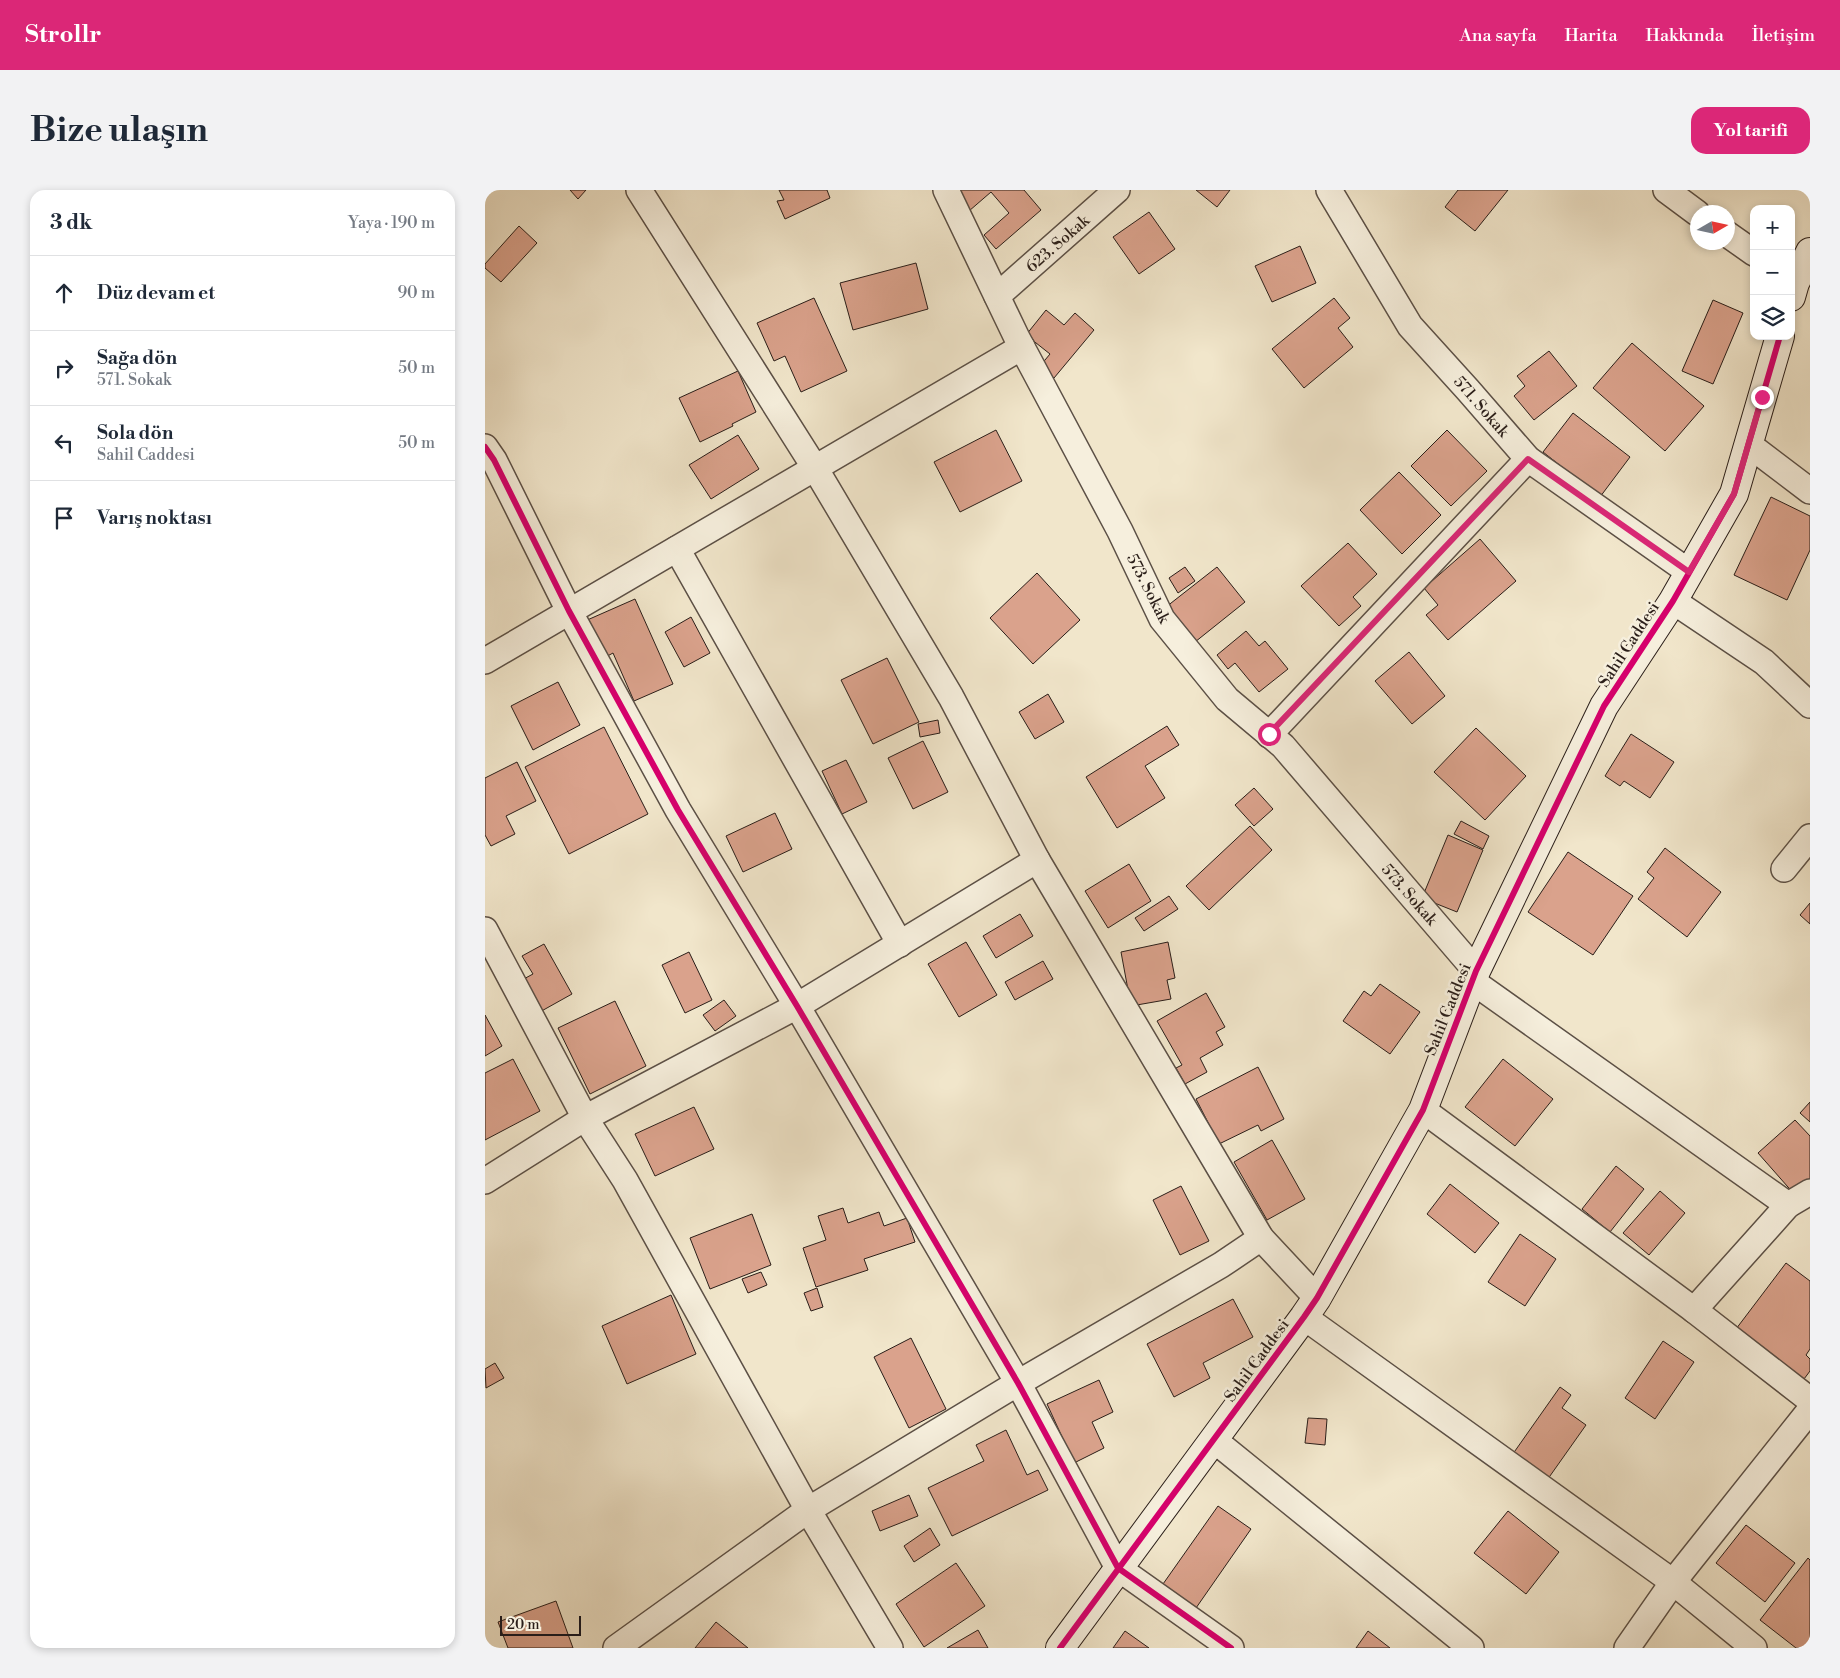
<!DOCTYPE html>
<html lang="tr">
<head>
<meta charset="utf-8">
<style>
	:root { --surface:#fff; --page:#f2f2f3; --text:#1f2937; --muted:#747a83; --line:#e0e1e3; --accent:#db2777 }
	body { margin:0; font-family:"Libre Bodoni",serif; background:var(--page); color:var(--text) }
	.controls { position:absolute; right:15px; top:15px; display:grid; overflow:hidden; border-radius:10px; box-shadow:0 2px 8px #0003 }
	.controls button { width:45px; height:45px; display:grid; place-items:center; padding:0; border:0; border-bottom:1px solid var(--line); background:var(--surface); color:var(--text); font:25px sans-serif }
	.compass { position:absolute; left:1205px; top:15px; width:45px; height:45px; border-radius:50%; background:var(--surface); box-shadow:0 2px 8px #0003; rotate:81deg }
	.scale { position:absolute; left:15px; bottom:12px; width:81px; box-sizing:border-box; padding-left:5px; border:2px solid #2a1e19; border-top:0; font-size:14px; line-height:18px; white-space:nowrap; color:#2a1e19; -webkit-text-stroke:4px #f6efdd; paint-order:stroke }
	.stop { position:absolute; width:15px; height:15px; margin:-11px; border:4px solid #db2777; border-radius:50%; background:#fff }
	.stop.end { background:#db2777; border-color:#fff; box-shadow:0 1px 5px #0008 }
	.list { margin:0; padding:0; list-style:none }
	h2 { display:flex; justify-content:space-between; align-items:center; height:65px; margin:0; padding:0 20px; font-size:21px }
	h2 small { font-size:16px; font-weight:400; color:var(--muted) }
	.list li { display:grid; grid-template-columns:32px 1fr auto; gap:15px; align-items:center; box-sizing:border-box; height:75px; padding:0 20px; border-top:1px solid var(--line) }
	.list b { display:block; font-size:19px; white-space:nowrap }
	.list p { margin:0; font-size:16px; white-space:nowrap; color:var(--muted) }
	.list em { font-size:16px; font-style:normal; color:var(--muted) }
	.icon { flex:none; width:28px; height:28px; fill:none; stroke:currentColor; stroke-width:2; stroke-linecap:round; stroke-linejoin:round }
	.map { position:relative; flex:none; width:1325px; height:1458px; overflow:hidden; border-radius:15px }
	header { display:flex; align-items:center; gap:30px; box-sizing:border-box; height:70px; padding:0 25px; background:var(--accent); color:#fff }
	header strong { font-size:24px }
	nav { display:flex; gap:28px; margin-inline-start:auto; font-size:18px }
	.intro { display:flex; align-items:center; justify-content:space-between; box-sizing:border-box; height:120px; padding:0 30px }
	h1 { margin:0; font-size:35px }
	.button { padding:12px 22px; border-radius:15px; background:var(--accent); color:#fff; font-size:18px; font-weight:700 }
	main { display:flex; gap:30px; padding:0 30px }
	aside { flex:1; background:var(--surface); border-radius:15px; box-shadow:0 2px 8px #0003 }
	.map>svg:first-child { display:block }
	.building { fill:#daa28c; stroke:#2a1e19 }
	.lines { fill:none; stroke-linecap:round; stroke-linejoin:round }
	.street-casing { stroke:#5c5046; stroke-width:28 }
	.secondary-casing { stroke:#2a1e19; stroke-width:30 }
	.street { stroke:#f6efdd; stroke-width:25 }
	.secondary { stroke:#f6efdd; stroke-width:28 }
	.cycleway-casing { stroke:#f6efdd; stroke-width:9 }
	.cycleway { stroke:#d6006c; stroke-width:6 }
	.route { stroke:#db2777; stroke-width:6 }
	.labels { text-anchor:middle; stroke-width:5; stroke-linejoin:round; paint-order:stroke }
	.street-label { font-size:16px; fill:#2a1e19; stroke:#f6efdd }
</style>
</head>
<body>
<header>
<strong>Strollr</strong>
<nav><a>Ana sayfa</a><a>Harita</a><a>Hakkında</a><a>İletişim</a></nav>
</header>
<div class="intro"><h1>Bize ulaşın</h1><a class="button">Yol tarifi</a></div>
<main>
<aside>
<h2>3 dk<small>Yaya · 190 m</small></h2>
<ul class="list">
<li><svg class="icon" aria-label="ahead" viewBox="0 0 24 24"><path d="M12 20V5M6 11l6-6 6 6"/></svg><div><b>Düz devam et</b></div><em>90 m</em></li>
<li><svg class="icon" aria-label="right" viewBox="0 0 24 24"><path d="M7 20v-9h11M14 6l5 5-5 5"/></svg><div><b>Sağa dön</b><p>571. Sokak</p></div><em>50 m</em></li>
<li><svg class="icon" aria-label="left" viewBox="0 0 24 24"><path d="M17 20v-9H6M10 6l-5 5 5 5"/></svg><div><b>Sola dön</b><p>Sahil Caddesi</p></div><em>50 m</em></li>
<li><svg class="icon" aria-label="arrive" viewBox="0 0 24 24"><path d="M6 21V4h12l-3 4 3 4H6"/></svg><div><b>Varış noktası</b></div></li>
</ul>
</aside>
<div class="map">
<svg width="1325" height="1458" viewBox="0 0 1325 1458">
	<rect width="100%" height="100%" fill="#f1e6cb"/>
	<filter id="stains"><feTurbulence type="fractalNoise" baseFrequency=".004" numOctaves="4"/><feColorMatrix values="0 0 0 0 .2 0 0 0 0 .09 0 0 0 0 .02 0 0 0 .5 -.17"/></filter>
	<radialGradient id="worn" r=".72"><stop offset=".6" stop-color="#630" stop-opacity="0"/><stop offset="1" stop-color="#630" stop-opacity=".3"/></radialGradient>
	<g class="building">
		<polygon points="85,0 101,0 93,9"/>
		<polygon points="294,0 342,0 345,8 300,29 292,11 299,10"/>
		<polygon points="473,0 539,0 556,20 511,59 499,45 524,23 506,2 484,21"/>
		<polygon points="711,0 745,0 732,17"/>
		<polygon points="973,0 1023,0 990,41 960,17"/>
		<polygon points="664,22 690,59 654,84 628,47"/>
		<polygon points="34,36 52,53 16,92 0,78 0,74"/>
		<polygon points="815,56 831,93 787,112 770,76"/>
		<polygon points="431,73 443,119 368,140 355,93"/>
		<polygon points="329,108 362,181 316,202 300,166 289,171 272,133"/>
		<polygon points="849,108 865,128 853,138 868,157 819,198 787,159"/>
		<polygon points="1228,110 1258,123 1228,194 1197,181"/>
		<polygon points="561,120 579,135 590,123 609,140 569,188 555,176 565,164 541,145"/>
		<polygon points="1147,153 1219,216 1180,261 1108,198"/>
		<polygon points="1064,161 1092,196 1049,230 1029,206 1040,196 1032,186"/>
		<polygon points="253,181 271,222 247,234 248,236 215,252 194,208"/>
		<polygon points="1088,223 1145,267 1115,307 1058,262"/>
		<polygon points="511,240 537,291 475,322 449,272"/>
		<polygon points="962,240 1002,281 966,316 926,276"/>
		<polygon points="253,245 274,279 226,309 204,275"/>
		<polygon points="914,282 956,325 917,364 875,320"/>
		<polygon points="1286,307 1325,326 1325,360 1302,410 1249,385"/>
		<polygon points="995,349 1031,391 963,450 941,425 953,415 939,398"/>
		<polygon points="863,353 892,384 868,407 876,416 854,436 816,396"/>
		<polygon points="700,377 710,391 693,403 684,388"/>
		<polygon points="732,377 760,412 710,452 681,417"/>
		<polygon points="552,383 595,430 548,474 505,428"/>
		<polygon points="150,409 188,494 149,511 128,463 117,469 100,431"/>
		<polygon points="206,427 225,463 199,477 180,442"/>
		<polygon points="761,441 774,456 780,451 803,479 774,502 750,473 743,479 732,465"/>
		<polygon points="924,462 960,506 927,534 890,491"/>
		<polygon points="402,468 434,532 388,554 356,490"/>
		<polygon points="73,492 95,535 48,560 26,516"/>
		<polygon points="563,504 579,532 550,549 534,522"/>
		<polygon points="453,530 455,543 435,547 433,534"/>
		<polygon points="682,536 694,555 660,576 680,608 632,638 601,587"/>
		<polygon points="119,537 163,624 84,664 40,577"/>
		<polygon points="991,538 1041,586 1000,630 949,582"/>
		<polygon points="1146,544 1189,572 1165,608 1139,591 1135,596 1120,586"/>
		<polygon points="438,551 463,602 428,619 403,568"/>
		<polygon points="361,570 382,612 357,624 337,581"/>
		<polygon points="32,572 51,611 21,626 30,644 6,656 0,645 0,588"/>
		<polygon points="769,598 788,619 769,636 750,615"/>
		<polygon points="290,623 307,659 258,682 241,646"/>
		<polygon points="976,631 1004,646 998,659 969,644"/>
		<polygon points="765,636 787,660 724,720 701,696"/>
		<polygon points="963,645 998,660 972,722 937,708"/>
		<polygon points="1180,658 1236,702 1202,747 1153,709 1169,688 1162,682"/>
		<polygon points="1083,662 1148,706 1108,765 1043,722"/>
		<polygon points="644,674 666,711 623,738 600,701"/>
		<polygon points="684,706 693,719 659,741 650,728"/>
		<polygon points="1325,713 1325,734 1315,725"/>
		<polygon points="535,724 548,746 511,768 498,746"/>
		<polygon points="481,752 512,805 474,827 443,774"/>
		<polygon points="683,752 690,788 682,790 686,809 646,816 636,762"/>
		<polygon points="59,754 87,804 53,823 35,791 48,784 37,766"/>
		<polygon points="204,762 227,810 200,823 177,775"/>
		<polygon points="558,771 568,789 530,810 520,792"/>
		<polygon points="895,794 935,822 905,864 858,831 879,801 886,806"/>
		<polygon points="721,803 740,837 731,842 738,855 715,868 722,882 700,894 691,878 697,875 672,831"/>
		<polygon points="239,810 251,826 230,841 218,825"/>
		<polygon points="130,811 161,876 105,904 73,838"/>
		<polygon points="0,825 17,856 0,866"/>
		<polygon points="28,869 55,921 0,950 0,883"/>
		<polygon points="1018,869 1068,909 1030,956 980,917"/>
		<polygon points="773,877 799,929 776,941 773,935 734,954 711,909"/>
		<polygon points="1325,912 1325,932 1315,923"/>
		<polygon points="209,917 229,959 170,986 150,944"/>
		<polygon points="1310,930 1325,946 1325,991 1310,1005 1273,963"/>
		<polygon points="787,950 820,1009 782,1030 749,972"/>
		<polygon points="1131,976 1159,999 1125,1042 1097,1019"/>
		<polygon points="965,994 1014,1033 990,1063 942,1024"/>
		<polygon points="696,996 724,1051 695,1065 668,1010"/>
		<polygon points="1175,1001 1200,1023 1164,1065 1138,1043"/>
		<polygon points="358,1018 363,1033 394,1022 399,1036 422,1028 430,1052 379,1069 383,1080 331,1097 318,1058 341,1050 333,1026"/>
		<polygon points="267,1024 286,1075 225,1099 205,1048"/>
		<polygon points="1035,1044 1071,1069 1040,1116 1003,1092"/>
		<polygon points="1301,1073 1325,1091 1325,1159 1321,1165 1325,1169 1325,1181 1319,1189 1251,1139"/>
		<polygon points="276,1082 282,1095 263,1103 257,1089"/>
		<polygon points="332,1098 338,1117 326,1121 319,1103"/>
		<polygon points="186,1105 211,1164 142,1194 117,1136"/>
		<polygon points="748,1109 768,1147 718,1173 725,1188 689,1207 662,1154"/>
		<polygon points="426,1148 461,1219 424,1238 389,1167"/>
		<polygon points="1178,1151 1209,1172 1170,1229 1140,1208"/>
		<polygon points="10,1173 19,1188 1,1198 0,1179"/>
		<polygon points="614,1190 628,1222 607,1232 619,1258 589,1273 562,1214"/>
		<polygon points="1075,1197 1086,1205 1077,1218 1101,1235 1060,1293 1025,1268"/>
		<polygon points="823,1228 842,1229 840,1255 820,1253"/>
		<polygon points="521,1240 542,1285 553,1280 563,1300 467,1346 443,1298 499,1271 491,1255"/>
		<polygon points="424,1305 433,1326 395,1341 387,1321"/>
		<polygon points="733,1316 766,1339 711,1418 678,1394"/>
		<polygon points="1023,1321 1074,1362 1041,1404 989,1363"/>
		<polygon points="1261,1335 1310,1373 1280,1412 1231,1373"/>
		<polygon points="445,1338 455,1355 429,1372 419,1356"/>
		<polygon points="1323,1368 1325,1370 1325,1458 1311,1458 1275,1430"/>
		<polygon points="471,1373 500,1416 439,1457 411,1414"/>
		<polygon points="71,1411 88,1458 23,1458 13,1432"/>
		<polygon points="231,1432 263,1458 210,1458"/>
		<polygon points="493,1440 503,1458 462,1458"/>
		<polygon points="640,1441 664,1458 628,1458"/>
		<polygon points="883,1441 905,1458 871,1458"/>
	</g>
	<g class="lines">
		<defs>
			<g id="street">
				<polyline points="154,0 330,278 466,507 552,670 776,1048 832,1108"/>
				<polyline points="461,0 532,148 635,341 677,429 742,509 798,556 991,781"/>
				<polyline points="844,0 925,136 983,200 1043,269 1204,382"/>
				<polyline points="1181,0 1212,23"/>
				<polyline points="1242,44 1269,63"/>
				<polyline points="512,106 632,0"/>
				<polyline points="1263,254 1325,301"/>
				<polyline points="0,257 9,270 84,421 193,620 312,816 533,1193 633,1378 746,1458"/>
				<polyline points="192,359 415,754"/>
				<polyline points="1188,411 1279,472 1325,515"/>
				<polyline points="0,471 537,157"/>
				<polyline points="784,545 1043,269"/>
				<polyline points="1299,679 1325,647"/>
				<polyline points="0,740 100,928 140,990 323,1320 405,1458"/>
				<polyline points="987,791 1303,1015"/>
				<polyline points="938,920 1209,1120 1325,1210"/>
				<polyline points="0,991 100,928 312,816 552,670"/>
				<polyline points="1209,1120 1303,1015 1325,1002"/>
				<polyline points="819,1127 1188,1392 1269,1458"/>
				<polyline points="729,1250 986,1458"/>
				<polyline points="131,1458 323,1320 533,1193 736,1075 776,1048"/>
				<polyline points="1142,1458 1188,1392 1325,1220"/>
			</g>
			<g id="secondary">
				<polyline points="1306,107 1310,93 1325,62"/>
				<polyline points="575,1458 819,1127 832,1108 938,920 991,781 1119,516 1188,411 1249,304 1295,146"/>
			</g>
		</defs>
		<use href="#street" class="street-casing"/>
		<use href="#secondary" class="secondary-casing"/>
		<use href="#street" class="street"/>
		<use href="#secondary" class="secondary"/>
		<defs>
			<g id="cycleway">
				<polyline points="0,257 9,270 84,421 193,620 312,816 533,1193 633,1378 746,1458"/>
				<polyline points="575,1458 819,1127 832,1108 938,920 991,781 1119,516 1188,411 1249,304 1295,146"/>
			</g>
		</defs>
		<use href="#cycleway" class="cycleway-casing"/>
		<use href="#cycleway" class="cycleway"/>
	</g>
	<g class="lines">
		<polyline class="route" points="784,544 1043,269 1204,382 1249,304 1277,207"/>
	</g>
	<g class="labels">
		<g class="street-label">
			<text transform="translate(572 53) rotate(-41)" y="6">623. Sokak</text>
			<text transform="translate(997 216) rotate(49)" y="6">571. Sokak</text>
			<text transform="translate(664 398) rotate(63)" y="6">573. Sokak</text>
			<text transform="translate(1143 454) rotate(-57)" y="6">Sahil Caddesi</text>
			<text transform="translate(925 704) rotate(49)" y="6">573. Sokak</text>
			<text transform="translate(962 819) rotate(-68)" y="6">Sahil Caddesi</text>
			<text transform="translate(771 1170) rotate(-54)" y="6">Sahil Caddesi</text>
		</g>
	</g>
	<rect width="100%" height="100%" filter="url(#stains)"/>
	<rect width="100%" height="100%" fill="url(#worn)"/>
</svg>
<div class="controls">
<button>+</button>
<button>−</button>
<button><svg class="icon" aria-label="layers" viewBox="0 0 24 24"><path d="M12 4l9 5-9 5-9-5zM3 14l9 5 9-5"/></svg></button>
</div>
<svg class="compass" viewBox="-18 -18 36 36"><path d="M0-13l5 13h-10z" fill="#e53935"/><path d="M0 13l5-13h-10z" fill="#747a83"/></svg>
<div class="scale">20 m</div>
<div class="stop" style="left:784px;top:544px"></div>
<div class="stop end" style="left:1277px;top:207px"></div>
</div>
</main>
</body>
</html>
